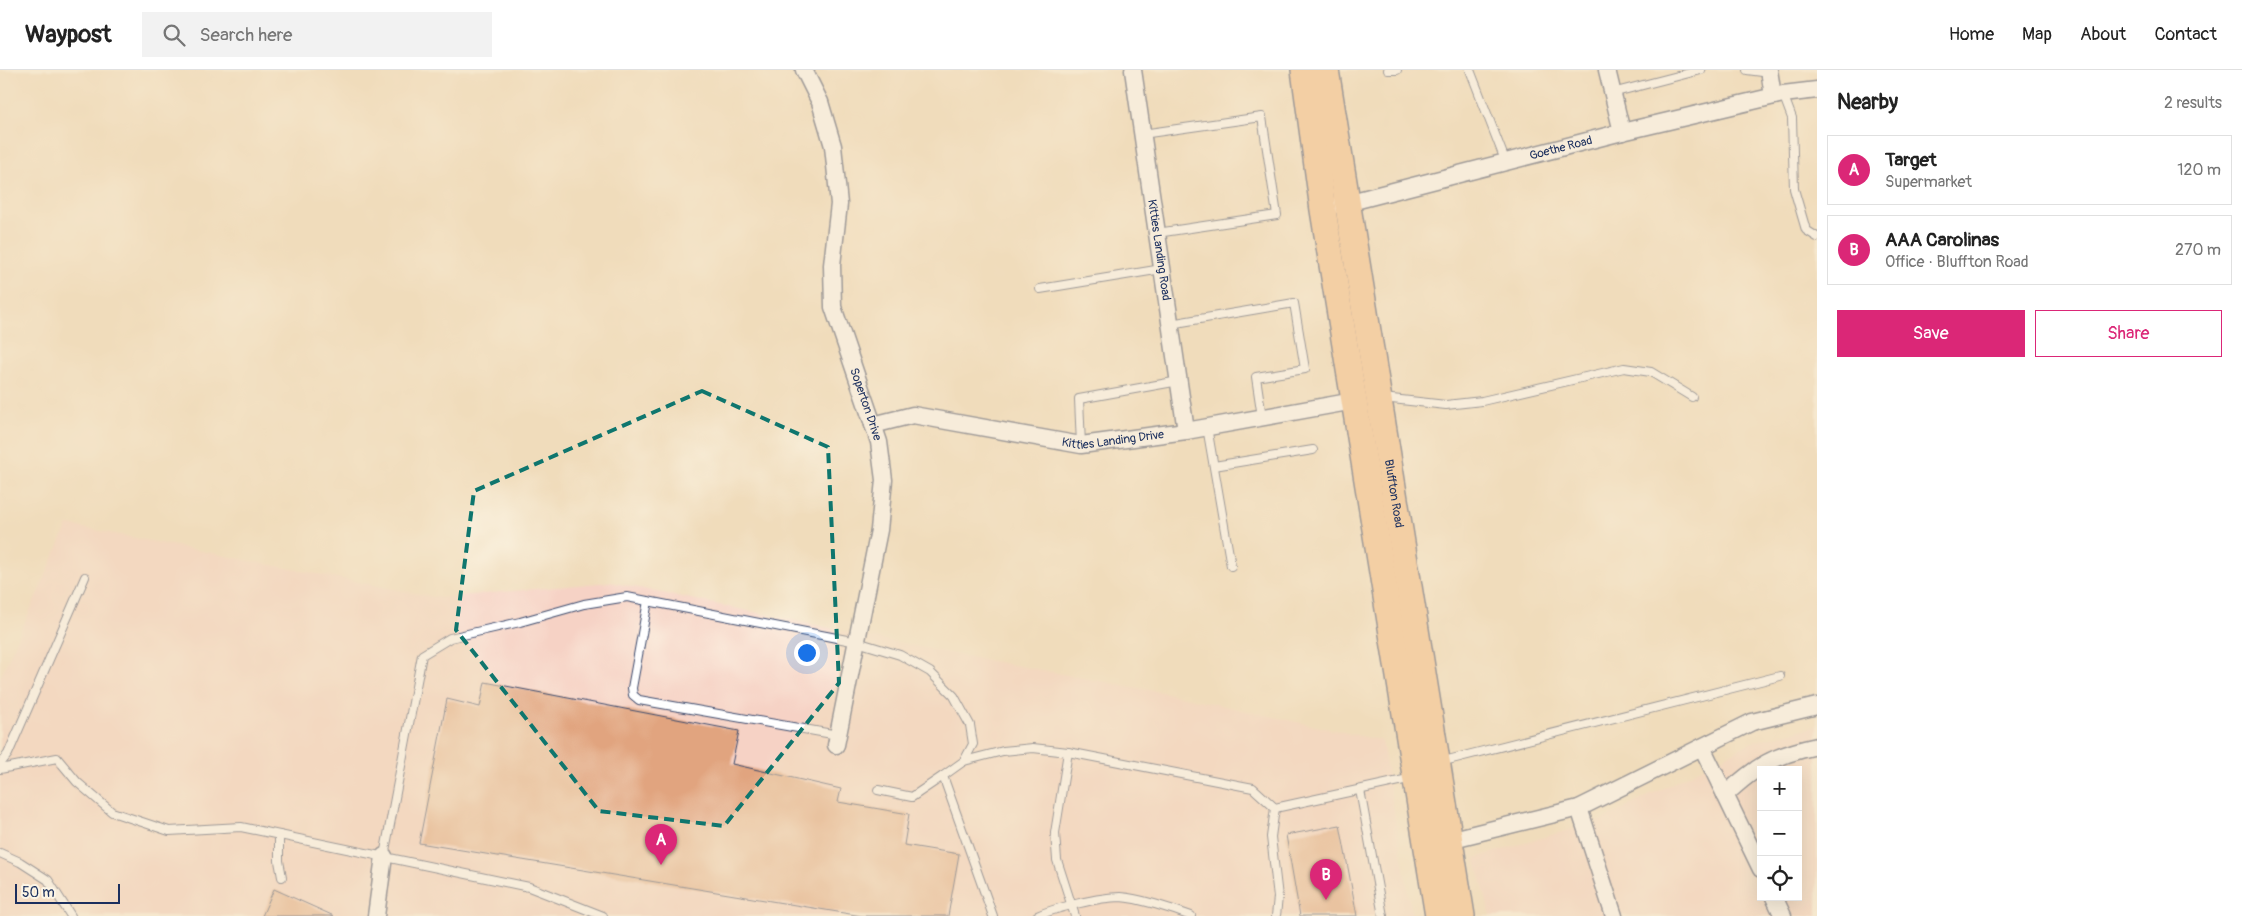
<!DOCTYPE html>
<html lang="en">
<head>
<meta charset="utf-8">
<style>
	:root { --surface:#fff; --page:#f2f2f2; --text:#222; --muted:#767676; --line:#e0e0e0; --accent:#db2777 }
	body { margin:0; font-family:Pangolin,sans-serif; background:var(--page); color:var(--text) }
	.controls { position:absolute; right:15px; bottom:15px; display:grid; overflow:hidden; border-radius:0px; box-shadow:0 5px 20px #0002 }
	.controls button { width:45px; height:45px; display:grid; place-items:center; padding:0; border:0; border-bottom:1px solid var(--line); background:var(--surface); color:var(--text); font:25px sans-serif }
	.scale { position:absolute; left:15px; bottom:12px; width:105px; box-sizing:border-box; padding-left:5px; border:2px solid #1b2f5e; border-top:0; font-size:14px; line-height:18px; white-space:nowrap; color:#1b2f5e; -webkit-text-stroke:4px #fcf5e5; paint-order:stroke }
	.you { position:absolute; left:806px; top:582px; width:18px; height:18px; margin:-12px; border:4px solid #fff; border-radius:50%; background:#1a73e8; box-shadow:0 0 0 8px #1a73e833 }
	.badge { display:grid; place-items:center; width:32px; height:32px; border-radius:50%; background:var(--accent); color:#fff; font-size:16px; font-weight:700 }
	.pin { position:absolute; translate:-50% -41px; filter:drop-shadow(0 1px 2px #0008) }
	.pin::after { content:''; position:absolute; top:26px; width:18px; height:15px; background:inherit; clip-path:polygon(0 0,100% 0,50% 100%) }
	.list { margin:0; padding:0; list-style:none }
	h2 { display:flex; justify-content:space-between; align-items:center; height:65px; margin:0; padding:0 20px; font-size:21px }
	h2 small { font-size:16px; font-weight:400; color:var(--muted) }
	.list li { display:grid; grid-template-columns:32px 1fr auto; gap:15px; align-items:center; box-sizing:border-box; height:70px; margin:0 10px 10px; padding:0 10px; border:1px solid var(--line); border-radius:0px }
	.list b { display:block; font-size:19px; white-space:nowrap }
	.list p { margin:0; font-size:16px; white-space:nowrap; color:var(--muted) }
	.list em { font-size:16px; font-style:normal; color:var(--muted) }
	.actions { display:flex; gap:10px; padding:15px 20px }
	.actions a { flex:1; padding:11px 0; border:1px solid var(--accent); border-radius:0px; text-align:center; font-size:18px; color:var(--accent) }
	.actions .main { background:var(--accent); color:#fff }
	.icon { flex:none; width:28px; height:28px; fill:none; stroke:currentColor; stroke-width:2; stroke-linecap:round; stroke-linejoin:round }
	.map { position:relative; flex:none; width:1817px; height:846px; overflow:hidden }
	header { display:flex; align-items:center; gap:30px; box-sizing:border-box; height:70px; padding:0 25px; background:var(--surface); border-bottom:1px solid var(--line) }
	header strong { font-size:24px }
	nav { display:flex; gap:28px; margin-inline-start:auto; font-size:18px }
	.search { width:350px; height:45px; background:var(--page); display:flex; align-items:center; gap:12px; box-sizing:border-box; padding:0 18px; border-radius:0px; color:var(--muted); font-size:19px }
	main { display:flex }
	aside { flex:1; background:var(--surface) }
	.map>svg:first-child { display:block }
	.built { fill:#f6d2c5; fill-rule:evenodd }
	.building { fill:#e1a47f }
	.lines { fill:none; stroke-linecap:round; stroke-linejoin:round }
	.lane-casing { stroke:#3b496c; stroke-width:10 }
	.street-casing { stroke:#3b496c; stroke-width:19 }
	.primary-casing { stroke:#3b496c; stroke-width:28 }
	.lane { stroke:#fff; stroke-width:8 }
	.street { stroke:#fff; stroke-width:16 }
	.primary { stroke:#f7be87; stroke-width:25 }
	.marked { fill:none; stroke:#0f766e; stroke-width:4; stroke-dasharray:10 6; stroke-linejoin:round }
	.labels { text-anchor:middle; stroke-width:4; stroke-linejoin:round; paint-order:stroke }
	.street-label { font-size:12px; fill:#1b2f5e; stroke:#fcf5e5 }
</style>
</head>
<body>
<header>
<strong>Waypost</strong>
<div class="search"><svg class="icon" aria-label="search" viewBox="0 0 24 24"><circle cx="10" cy="10" r="6"/><path d="M15 15l6 6"/></svg>Search here</div>
<nav><a>Home</a><a>Map</a><a>About</a><a>Contact</a></nav>
</header>
<main>
<div class="map">
<svg width="1817" height="846" viewBox="0 0 1817 846">
	<rect width="100%" height="100%" fill="#fcf5e5"/>
	<filter id="ink" filterUnits="userSpaceOnUse"><feTurbulence type="fractalNoise" baseFrequency=".02" numOctaves="2"/><feDisplacementMap in="SourceGraphic" scale="10" xChannelSelector="R" yChannelSelector="G"/><feConvolveMatrix kernelMatrix="1 2 1 2 8 2 1 2 1" color-interpolation-filters="sRGB"/></filter>
	<filter id="wash" filterUnits="userSpaceOnUse"><feTurbulence type="fractalNoise" baseFrequency=".0096" numOctaves="4" result="noise"/><feDisplacementMap in="SourceGraphic" scale="20" xChannelSelector="R" yChannelSelector="G"/><feGaussianBlur stdDeviation="1.12" result="paint"/><feColorMatrix in="noise" values="0 0 0 0 0 0 0 0 0 0 0 0 0 0 0 0 0 1.4 0 .05"/><feComposite in="paint" operator="in"/></filter>
	<g filter="url(#wash)">
		<rect width="100%" height="100%" fill="#f0dcbb"/>
		<g class="built">
			<polygon points="68,455 439,528 610,512 948,583 1166,623 1382,671 1412,846 0,846 0,608"/>
			<path d="M1817,656V846H1491L1475,788L1602,750L1752,672ZM1761,700H1798V827H1761Z"/>
		</g>
		<g id="blocks">
			<g class="building">
				<polygon points="485,612 739,661 732,694 841,719 838,732 909,744 904,775 959,784 948,846 862,846 419,773 447,629 480,637"/>
				<polygon points="1340,755 1357,846 1300,846 1286,765"/>
				<polygon points="274,819 334,846 262,846"/>
			</g>
		</g>
	</g>
	<g filter="url(#ink)">
		<use href="#blocks" fill-opacity="0" stroke="#3b496c" stroke-width="1"/>
		<g class="lines">
			<defs>
				<g id="lane">
					<polyline points="1388,0 1397,0"/>
					<polyline points="1470,0 1505,90"/>
					<polyline points="1747,0 1770,3"/>
					<polyline points="1612,23 1701,0"/>
					<polyline points="1783,24 1792,48 1794,119 1806,160 1817,167"/>
					<polyline points="1142,64 1262,47 1277,145 1157,163"/>
					<polyline points="1040,219 1162,199"/>
					<polyline points="1170,254 1294,233 1305,299 1256,307 1262,347"/>
					<polyline points="1383,328 1446,335 1482,331 1624,298 1651,302 1692,327"/>
					<polyline points="1207,357 1231,496"/>
					<polyline points="1081,375 1079,329 1179,311"/>
					<polyline points="1214,396 1313,380"/>
					<polyline points="648,531 632,618 633,625 639,630 838,665"/>
					<polyline points="1068,682 1055,763 1057,790 1075,846"/>
					<polyline points="964,691 1003,681 1033,678 1068,682 1253,718 1275,738 1413,708"/>
					<polyline points="1440,692 1780,606"/>
					<polyline points="0,694 8,684 85,507"/>
					<polyline points="0,699 57,688 77,712 112,742 169,761 241,757 529,817 603,846"/>
					<polyline points="878,720 912,727 943,706"/>
					<polyline points="1360,720 1383,846"/>
					<polyline points="1275,738 1271,767 1278,827 1276,846"/>
					<polyline points="279,765 279,791 282,807"/>
					<polyline points="0,783 20,792 48,810 71,846"/>
					<polyline points="384,786 422,585 450,568 520,552 584,534 627,527 857,572 900,585 930,602 954,626 970,655 973,674 964,691 943,706 993,846"/>
					<path d="M1037,846C1054,838 1101,827 1120,827C1138,828 1173,839 1191,846"/>
				</g>
				<g id="street">
					<path id="s1" d="M804,0L820,32L833,76L839,134L832,195L833,237L879,372L884,410L879,460L836,675"/>
					<path id="s2" d="M1133,0L1186,361"/>
					<polyline points="1607,0 1622,62"/>
					<polyline points="1769,0 1773,26"/>
					<path id="s3" d="M1339,135L1622,62L1783,24L1817,20"/>
					<path id="s4" d="M873,355L913,345L1081,375L1186,361L1354,331"/>
					<polyline points="1702,677 1761,799"/>
					<path d="M1725,725C1757,695 1775,685 1817,676"/>
					<polyline points="1579,738 1614,846"/>
					<polyline points="1449,770 1579,738 1752,652 1817,636"/>
					<polyline points="1774,827 1783,846"/>
					<polyline points="376,846 384,786"/>
				</g>
				<g id="primary">
					<polyline points="1304,0 1323,140 1438,846"/>
					<path id="s5" d="M1326,0L1462,846"/>
				</g>
			</defs>
			<use href="#lane" class="lane-casing"/>
			<use href="#street" class="street-casing"/>
			<use href="#primary" class="primary-casing"/>
			<use href="#lane" class="lane"/>
			<use href="#street" class="street"/>
			<use href="#primary" class="primary"/>
		</g>
	</g>
	<path d="M0 0H1817V846H0ZM702,321L828,377L839,613L724,756L599,741L456,560L474,421Z" fill="#f0dcbb" fill-opacity=".55" fill-rule="evenodd"/>
	<path class="marked" d="M702,321L828,377L839,613L724,756L599,741L456,560L474,421Z"/>
	<g class="labels">
		<g class="street-label">
			<text dy="4" stroke="none"><textPath href="#s3" startOffset="229">Goethe Road</textPath></text>
			<text dy="4" stroke="none"><textPath href="#s2" startOffset="182">Kitties Landing Road</textPath></text>
			<text dy="4" stroke="none"><textPath href="#s1" startOffset="346">Soperton Drive</textPath></text>
			<text dy="4" stroke="none"><textPath href="#s4" startOffset="244">Kitties Landing Drive</textPath></text>
			<text dy="4" stroke="none"><textPath href="#s5" startOffset="429">Bluffton Road</textPath></text>
		</g>
	</g>
</svg>
<div class="controls">
<button>+</button>
<button>−</button>
<button><svg class="icon" aria-label="locate" viewBox="0 0 24 24"><circle cx="12" cy="12" r="6"/><path d="M12 2v4M12 18v4M2 12h4M18 12h4"/></svg></button>
</div>
<div class="scale">50 m</div>
<div class="you"></div>
<div class="pin badge" style="left:661px;top:795px">A</div>
<div class="pin badge" style="left:1326px;top:830px">B</div>
</div>
<aside>
<h2>Nearby<small>2 results</small></h2>
<ul class="list">
<li><span class="badge">A</span><div><b>Target</b><p>Supermarket</p></div><em>120 m</em></li>
<li><span class="badge">B</span><div><b>AAA Carolinas</b><p>Office · Bluffton Road</p></div><em>270 m</em></li>
</ul>
<div class="actions"><a class="main">Save</a><a>Share</a></div>
</aside>
</main>
</body>
</html>
